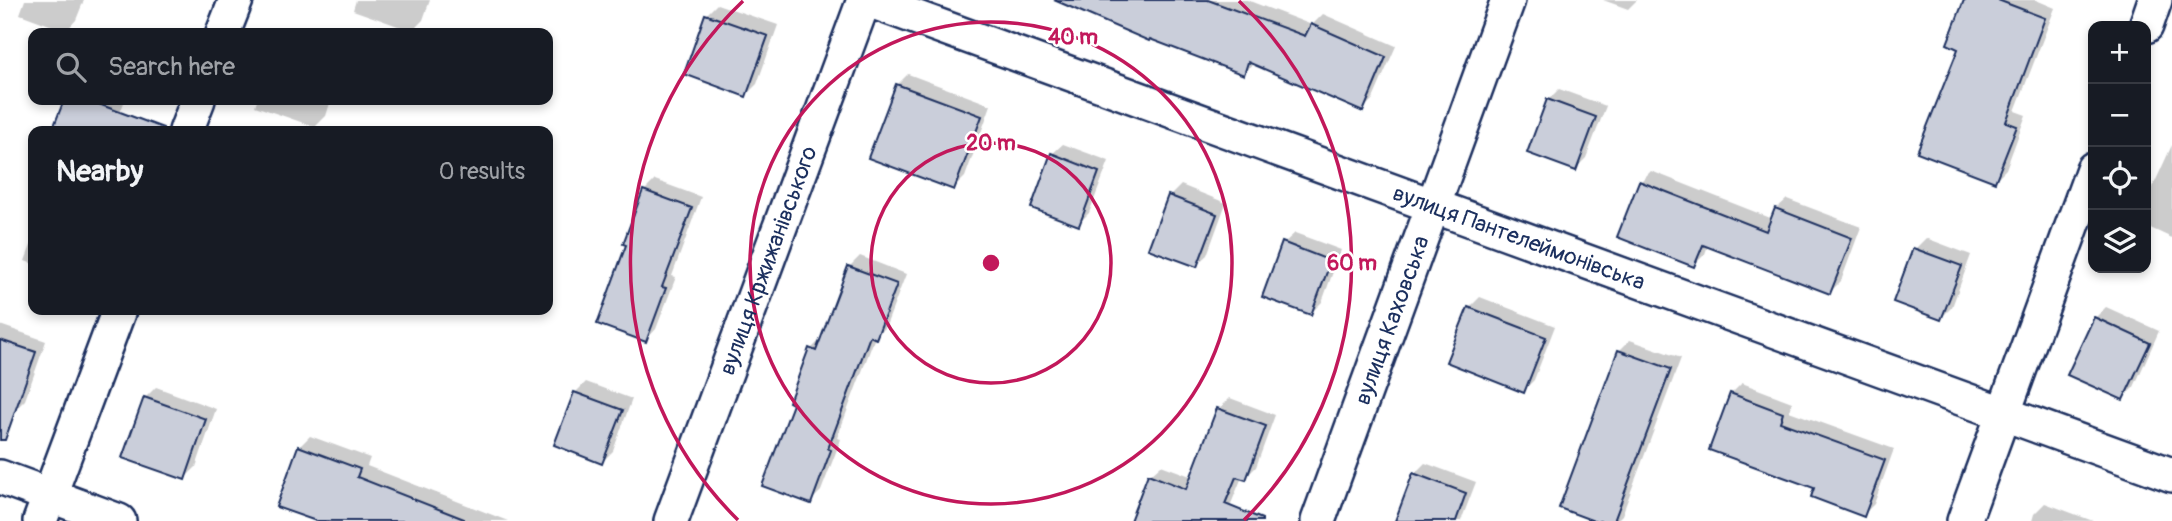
<!DOCTYPE html>
<html lang="en">
<head>
<meta charset="utf-8">
<style>
	:root { --surface:#171b24; --page:#242831; --text:#f1f3f6; --muted:#9ea1a6; --line:#363941 }
	body { margin:0; font-family:Pangolin,sans-serif; background:var(--page); color:var(--text) }
	.controls { position:absolute; right:21px; top:21px; display:grid; overflow:hidden; border-radius:14px; box-shadow:0 4px 10px #0003 }
	.controls button { width:63px; height:63px; display:grid; place-items:center; padding:0; border:0; border-bottom:2px solid var(--line); background:var(--surface); color:var(--text); font:35px sans-serif }
	.list { margin:0; padding:0; list-style:none }
	h2 { display:flex; justify-content:space-between; align-items:center; height:91px; margin:0; padding:0 28px; font-size:30px }
	h2 small { font-size:23px; font-weight:400; color:var(--muted) }
	.icon { flex:none; width:38px; height:38px; fill:none; stroke:currentColor; stroke-width:2; stroke-linecap:round; stroke-linejoin:round }
	.map { position:relative; flex:none; width:2172px; height:521px; overflow:hidden }
	.search { position:absolute; background:var(--surface); box-shadow:0 4px 10px #0003; left:28px; top:28px; width:525px; height:77px; display:flex; align-items:center; gap:18px; box-sizing:border-box; padding:0 24px; border-radius:14px; color:var(--muted); font-size:26px }
	.panel { position:absolute; background:var(--surface); box-shadow:0 4px 10px #0003; left:28px; top:126px; width:525px; height:189px; border-radius:14px }
	.map>svg:first-child { display:block }
	.shadow { fill:#0003 }
	.building { fill:#caceda; stroke:#1b2f5e; stroke-width:2 }
	.lines { fill:none; stroke-linecap:round; stroke-linejoin:round }
	.street-casing { stroke:#1b2f5e; stroke-width:38 }
	.street { stroke:#fff; stroke-width:33 }
	.ring { fill:none; stroke:#c2185b; stroke-width:3.5 }
	.labels { text-anchor:middle; stroke-width:5; stroke-linejoin:round; paint-order:stroke }
	.street-label { font-size:23px; fill:#1b2f5e; stroke:#fff }
	.centre { fill:#c2185b; stroke:#fff; stroke-width:3.5 }
	.ring-label { font-size:21px; text-anchor:middle; font-weight:bold; fill:#c2185b; stroke:#fff; stroke-width:5; stroke-linejoin:round; paint-order:stroke }
</style>
</head>
<body>
<div class="map">
<svg width="2172" height="521" viewBox="0 0 2172 521">
	<rect width="100%" height="100%" fill="#fff"/>
	<filter id="ink" filterUnits="userSpaceOnUse"><feTurbulence type="fractalNoise" baseFrequency=".0143" numOctaves="2"/><feDisplacementMap in="SourceGraphic" scale="14" xChannelSelector="R" yChannelSelector="G"/><feConvolveMatrix kernelMatrix="1 2 1 2 8 2 1 2 1" color-interpolation-filters="sRGB"/></filter>
	<g filter="url(#ink)">
		<g class="shadow">
			<polygon points="25,0 84,0 76,20 66,31 20,14"/>
			<polygon points="356,0 430,0 423,20 412,31 353,10"/>
			<polygon points="1078,0 1247,0 1312,25 1323,14 1396,46 1373,99 1362,110 1254,63 1243,73"/>
			<polygon points="1603,0 1637,0 1628,9"/>
			<polygon points="1966,0 2036,0 2055,8 2015,111 2026,115 2006,169 1995,180 1960,48"/>
			<polygon points="717,4 778,25 757,84 746,95 686,73 706,15"/>
			<polygon points="908,74 991,105 965,177 954,188 897,85"/>
			<polygon points="1559,89 1606,106 1586,158 1575,169 1548,100"/>
			<polygon points="66,100 125,100 113,131 54,131"/>
			<polygon points="257,100 331,100 326,116 315,127 255,106"/>
			<polygon points="1063,144 1109,161 1089,213 1078,224 1052,154"/>
			<polygon points="2172,145 2172,238 2146,226 2146,202"/>
			<polygon points="1651,171 1773,219 1776,209 1787,199 1861,227 1841,281 1830,292 1708,245 1705,254 1694,265 1640,182"/>
			<polygon points="655,180 701,197 672,276 676,277 656,329 646,340 629,244 644,191"/>
			<polygon points="1181,185 1226,203 1207,255 1196,265 1170,196"/>
			<polygon points="1295,233 1341,250 1322,302 1311,313 1284,243"/>
			<polygon points="1926,238 1971,255 1952,307 1941,318 1915,249"/>
			<polygon points="33,240 33,264 25,261"/>
			<polygon points="860,256 906,274 886,326 875,337 837,438 841,439 821,491 810,502 796,403 811,349 822,338 849,267"/>
			<polygon points="1480,297 1555,326 1534,380 1523,391 1469,308"/>
			<polygon points="2106,307 2159,331 2134,387 2123,398 2095,318"/>
			<polygon points="0,325 46,341 25,400 14,411 0,406"/>
			<polygon points="1630,340 1681,358 1622,515 1616,521 1599,521 1619,351"/>
			<polygon points="586,382 632,399 613,451 602,462 575,393"/>
			<polygon points="1742,383 1792,402 1789,411 1894,449 1874,504 1863,515 1816,487 1731,394"/>
			<polygon points="156,387 216,409 196,467 185,478 145,398"/>
			<polygon points="1230,398 1275,415 1256,467 1245,478 1242,477 1224,521 1132,521 1150,475 1161,465 1193,477 1219,409"/>
			<polygon points="310,436 370,458 367,466 508,521 321,521 299,447"/>
			<polygon points="1425,463 1476,482 1461,521 1397,521 1414,474"/>
			<polygon points="2045,503 2093,521 2032,521 2034,514"/>
		</g>
		<g class="building">
			<polygon points="1054,0 1208,0 1305,36 1311,24 1386,57 1363,112 1248,62 1244,75 1150,39 1149,41"/>
			<polygon points="1964,0 1998,0 2045,18 2006,122 2017,126 1995,182 1917,152 1958,49 1947,44"/>
			<polygon points="705,14 768,36 746,97 684,74"/>
			<polygon points="896,84 982,116 954,190 868,158"/>
			<polygon points="1547,99 1596,117 1576,171 1527,153"/>
			<polygon points="64,100 88,100 163,128 163,131 52,131"/>
			<polygon points="1051,153 1099,172 1079,226 1031,208"/>
			<polygon points="1639,181 1766,231 1775,208 1852,238 1830,294 1703,245 1694,267 1617,237"/>
			<polygon points="643,190 692,208 662,287 666,288 646,342 597,324 626,245 623,244"/>
			<polygon points="1168,195 1217,214 1197,267 1148,249"/>
			<polygon points="1282,242 1331,261 1311,315 1262,297"/>
			<polygon points="1913,248 1962,266 1941,320 1893,302"/>
			<polygon points="848,266 897,284 876,339 870,336 828,449 831,450 811,504 762,486 793,404 789,402 809,348 816,351"/>
			<polygon points="1468,307 1546,337 1524,393 1446,362"/>
			<polygon points="2094,317 2150,343 2123,400 2067,375"/>
			<polygon points="0,340 36,352 5,440 0,440"/>
			<polygon points="1618,350 1671,369 1614,521 1594,521 1559,508"/>
			<polygon points="574,392 623,410 602,464 554,445"/>
			<polygon points="1730,393 1783,413 1780,422 1885,460 1864,517 1811,497 1814,488 1709,450"/>
			<polygon points="144,397 206,419 185,480 122,458"/>
			<polygon points="1217,408 1266,426 1246,480 1236,477 1225,504 1262,519 1262,521 1130,521 1148,474 1186,489"/>
			<polygon points="298,446 360,469 357,477 464,519 464,521 316,521 276,507"/>
			<polygon points="1413,473 1466,493 1456,521 1395,521"/>
		</g>
		<g class="lines">
			<defs>
				<g id="street">
					<path id="s1" d="M868,0L2172,475"/>
					<polyline points="2146,26 2155,0"/>
					<polyline points="223,33 236,0"/>
					<polyline points="186,131 198,100"/>
					<polyline points="0,477 119,521"/>
					<polyline points="40,521 119,310"/>
					<path id="s2" d="M671,521L864,0"/>
					<path id="s3" d="M1318,521L1508,0"/>
					<polyline points="1964,521 2093,169"/>
				</g>
			</defs>
			<use href="#street" class="street-casing"/>
			<use href="#street" class="street"/>
		</g>
	</g>
	<g class="ring">
		<circle cx="991" cy="263" r="120"/>
		<circle cx="991" cy="263" r="241"/>
		<path d="M738 520A361 361 0 0 1 743 1M1239 1A361 361 0 0 1 1244 520"/>
	</g>
	<g class="labels">
		<g class="street-label">
			<text dy="8" stroke="none"><textPath href="#s1" startOffset="693">вулиця Пантелеймонівська</textPath></text>
			<text dy="8" stroke="none"><textPath href="#s2" startOffset="278">вулиця Кржижанівського</textPath></text>
			<text dy="8" stroke="none"><textPath href="#s3" startOffset="214">вулиця Каховська</textPath></text>
		</g>
	</g>
	<circle cx="991" cy="263" r="10" class="centre"/>
	<g class="ring-label">
		<text x="1073" y="44">40 m</text>
		<text x="991" y="150">20 m</text>
		<text x="1352" y="270">60 m</text>
	</g>
</svg>
<div class="controls">
<button>+</button>
<button>−</button>
<button><svg class="icon" aria-label="locate" viewBox="0 0 24 24"><circle cx="12" cy="12" r="6"/><path d="M12 2v4M12 18v4M2 12h4M18 12h4"/></svg></button>
<button><svg class="icon" aria-label="layers" viewBox="0 0 24 24"><path d="M12 4l9 5-9 5-9-5zM3 14l9 5 9-5"/></svg></button>
</div>
<div class="search"><svg class="icon" aria-label="search" viewBox="0 0 24 24"><circle cx="10" cy="10" r="6"/><path d="M15 15l6 6"/></svg>Search here</div>
<section class="panel">
<h2>Nearby<small>0 results</small></h2>
<ul class="list">
</ul>
</section>
</div>
</body>
</html>
